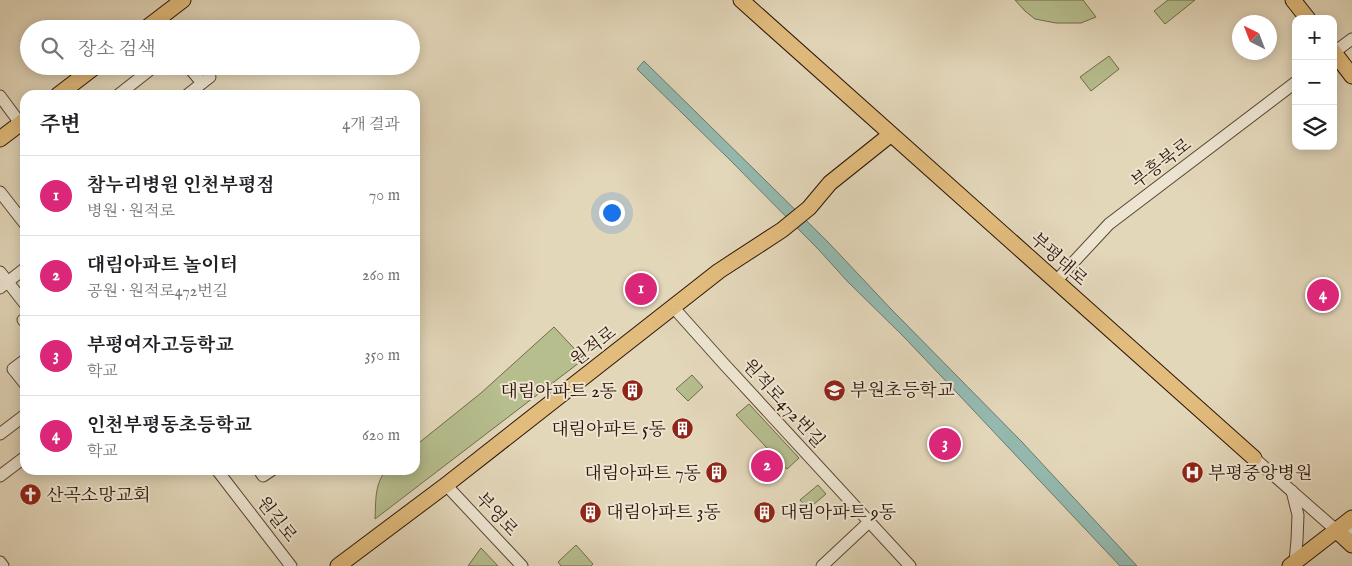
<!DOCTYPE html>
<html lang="ko">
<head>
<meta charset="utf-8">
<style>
	:root { --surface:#fff; --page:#f6f6f6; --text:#202124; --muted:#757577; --line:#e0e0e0; --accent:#db2777 }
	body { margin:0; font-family:"IM FELL English","Noto Serif KR",serif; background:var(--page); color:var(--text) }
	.controls { position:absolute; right:15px; top:15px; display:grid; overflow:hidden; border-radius:10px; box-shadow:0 2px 12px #0003 }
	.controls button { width:45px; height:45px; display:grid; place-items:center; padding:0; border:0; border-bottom:1px solid var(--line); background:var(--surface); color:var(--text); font:25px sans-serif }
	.compass { position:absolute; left:1232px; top:15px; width:45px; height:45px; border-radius:50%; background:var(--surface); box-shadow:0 2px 12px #0003; rotate:318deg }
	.you { position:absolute; left:611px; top:212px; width:18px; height:18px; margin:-12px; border:4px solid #fff; border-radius:50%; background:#1a73e8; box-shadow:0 0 0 8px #1a73e833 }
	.badge { display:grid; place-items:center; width:32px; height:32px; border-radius:50%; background:var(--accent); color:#fff; font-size:16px; font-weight:700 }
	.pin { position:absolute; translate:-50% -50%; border:2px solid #fff; box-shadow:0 1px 5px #0006 }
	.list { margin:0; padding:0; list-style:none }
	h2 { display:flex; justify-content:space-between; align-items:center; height:65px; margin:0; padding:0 20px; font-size:21px }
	h2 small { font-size:16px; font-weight:400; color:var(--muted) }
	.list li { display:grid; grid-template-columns:32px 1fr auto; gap:15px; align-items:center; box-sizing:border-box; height:80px; padding:0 20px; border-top:1px solid var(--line) }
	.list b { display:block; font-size:19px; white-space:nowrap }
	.list p { margin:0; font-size:16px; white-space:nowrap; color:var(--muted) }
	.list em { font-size:16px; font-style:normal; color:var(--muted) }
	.icon { flex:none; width:28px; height:28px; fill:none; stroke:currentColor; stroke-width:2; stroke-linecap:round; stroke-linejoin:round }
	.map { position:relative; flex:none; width:1352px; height:566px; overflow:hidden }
	.search { position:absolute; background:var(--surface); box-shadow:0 2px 12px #0003; left:20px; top:20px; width:400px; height:55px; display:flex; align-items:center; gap:12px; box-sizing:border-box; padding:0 18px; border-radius:28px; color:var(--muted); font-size:19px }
	.panel { position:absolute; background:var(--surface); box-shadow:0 2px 12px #0003; left:20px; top:90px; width:400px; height:385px; border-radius:15px }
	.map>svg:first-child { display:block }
	.green { fill:#b6be8e; stroke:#726a4a }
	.water { fill:#95bab0; stroke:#6b786c }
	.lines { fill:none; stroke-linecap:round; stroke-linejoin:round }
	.minor-casing { stroke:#5a4634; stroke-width:13 }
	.major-casing { stroke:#2d1507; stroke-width:17 }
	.minor { stroke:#ede5d2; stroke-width:11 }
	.major { stroke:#e2bc7d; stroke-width:15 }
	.labels { text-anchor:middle; stroke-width:4; stroke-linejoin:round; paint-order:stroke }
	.street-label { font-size:18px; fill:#2d1507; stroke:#ede5d2 }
	.poi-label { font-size:18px; fill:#2d1507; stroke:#ede5d2; text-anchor:start }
</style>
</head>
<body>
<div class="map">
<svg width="1352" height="566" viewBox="0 0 1352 566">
	<rect width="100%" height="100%" fill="#e3d7ba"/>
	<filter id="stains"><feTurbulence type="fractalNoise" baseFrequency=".004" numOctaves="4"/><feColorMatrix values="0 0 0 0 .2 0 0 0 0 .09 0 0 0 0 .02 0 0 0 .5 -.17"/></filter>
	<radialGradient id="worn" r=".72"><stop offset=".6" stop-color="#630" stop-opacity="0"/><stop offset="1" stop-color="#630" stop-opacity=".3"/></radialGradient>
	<g class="green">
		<polygon points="1015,0 1083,0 1096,17 1081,23 1056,23 1035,19 1025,11"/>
		<polygon points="1168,0 1195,0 1165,24 1154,11"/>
		<polygon points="1109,56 1119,69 1091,91 1080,77"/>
		<path d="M554,327L584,359L375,519C376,502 374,483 387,470H415V446L481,393Z"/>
		<polygon points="692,375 703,387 688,401 676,389"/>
		<polygon points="749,404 799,458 787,469 784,467 766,483 750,466 768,449 736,415"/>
		<polygon points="818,485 826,494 808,509 800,500"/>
		<polygon points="576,545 593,564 591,566 561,566 558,562"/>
		<polygon points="481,548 498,566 468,566"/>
	</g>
	<polygon class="water" points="644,61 828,242 891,309 1022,442 1137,566 1120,566 959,395 903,336 847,281 819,250 730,160 637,69"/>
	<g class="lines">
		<defs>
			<g id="minor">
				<polyline points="1333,53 1352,39"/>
				<polyline points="188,66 202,83"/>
				<polyline points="118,95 155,66"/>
				<polyline points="187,95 210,77"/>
				<polyline points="0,96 20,123"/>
				<polyline points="0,192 25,224"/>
				<polyline points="0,272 25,304"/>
				<polyline points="1056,281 1109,224 1296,82"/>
				<polyline points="0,288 24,269 25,270"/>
				<polyline points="673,307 724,364 910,566"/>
				<polyline points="23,320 25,322"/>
				<polyline points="25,360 13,369 25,384"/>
				<polyline points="0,434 25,415"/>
				<polyline points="1254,458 1336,530 1352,529"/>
				<polyline points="217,470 291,566"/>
				<polyline points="259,470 263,476 272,470"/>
				<polyline points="0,476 25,457"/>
				<polyline points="446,485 522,566"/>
				<polyline points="1292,491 1298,515 1297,540 1295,562"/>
				<polyline points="0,562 3,566"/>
				<polyline points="822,566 869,522"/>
			</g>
			<g id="major">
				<polyline points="741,0 1254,458"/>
				<polyline points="1293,0 1308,19"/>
				<polyline points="145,29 183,0"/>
				<polyline points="1333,51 1352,76"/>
				<polyline points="58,95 96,66"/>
				<polyline points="0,139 25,120"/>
				<polyline points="1336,530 1352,545"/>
				<polyline points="338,566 446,485 719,271 782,230 809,208 830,183 890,135"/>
				<polyline points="1290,566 1352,518"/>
			</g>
		</defs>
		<use href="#minor" class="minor-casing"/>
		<use href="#major" class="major-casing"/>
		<use href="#minor" class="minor"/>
		<use href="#major" class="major"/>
	</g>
	<defs>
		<symbol id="school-disc" viewBox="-11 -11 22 22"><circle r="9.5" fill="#8f2418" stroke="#ede5d2"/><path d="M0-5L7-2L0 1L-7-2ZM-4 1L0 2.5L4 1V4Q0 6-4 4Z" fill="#fff"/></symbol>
		<symbol id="building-disc" viewBox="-11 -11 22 22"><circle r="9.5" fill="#8f2418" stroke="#ede5d2"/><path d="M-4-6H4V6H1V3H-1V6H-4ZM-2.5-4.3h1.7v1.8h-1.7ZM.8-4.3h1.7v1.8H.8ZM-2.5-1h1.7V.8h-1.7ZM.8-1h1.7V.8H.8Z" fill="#fff"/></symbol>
		<symbol id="hospital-disc" viewBox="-11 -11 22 22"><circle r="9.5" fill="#8f2418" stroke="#ede5d2"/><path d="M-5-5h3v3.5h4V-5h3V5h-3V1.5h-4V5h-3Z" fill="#fff"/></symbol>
		<symbol id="church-disc" viewBox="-11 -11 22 22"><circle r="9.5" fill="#8f2418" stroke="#ede5d2"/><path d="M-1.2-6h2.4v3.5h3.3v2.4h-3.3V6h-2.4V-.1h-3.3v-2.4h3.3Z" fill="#fff"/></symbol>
	</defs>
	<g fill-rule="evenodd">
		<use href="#school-disc" x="822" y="378" width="25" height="25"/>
		<use href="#building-disc" x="620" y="378" width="25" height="25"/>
		<use href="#building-disc" x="670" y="416" width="25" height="25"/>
		<use href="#building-disc" x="704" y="460" width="25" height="25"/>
		<use href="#hospital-disc" x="1180" y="460" width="25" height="25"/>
		<use href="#church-disc" x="18" y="482" width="25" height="25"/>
		<use href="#building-disc" x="578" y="500" width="25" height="25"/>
		<use href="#building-disc" x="752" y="500" width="25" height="25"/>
	</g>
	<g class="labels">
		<g class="street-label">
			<text transform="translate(1161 163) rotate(-37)" y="6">부흥북로</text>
			<text transform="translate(1059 259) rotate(42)" y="6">부평대로</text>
			<text transform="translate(593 346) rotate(-38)" y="6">원적로</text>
			<text transform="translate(784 403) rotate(48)" y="6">원적로472번길</text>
			<text transform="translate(497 514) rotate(47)" y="6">부영로</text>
			<text transform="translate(277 519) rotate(52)" y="6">원길로</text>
		</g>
		<g class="poi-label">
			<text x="850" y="396">부원초등학교</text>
			<text x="617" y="397" text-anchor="end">대림아파트 2동</text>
			<text x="666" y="435" text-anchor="end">대림아파트 5동</text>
			<text x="701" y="479" text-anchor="end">대림아파트 7동</text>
			<text x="1208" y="479">부평중앙병원</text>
			<text x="46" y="501">산곡소망교회</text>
			<text x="606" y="518">대림아파트 3동</text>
			<text x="780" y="518">대림아파트 9동</text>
		</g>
	</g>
	<rect width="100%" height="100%" filter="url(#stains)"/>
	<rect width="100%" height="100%" fill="url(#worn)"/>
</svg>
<div class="controls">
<button>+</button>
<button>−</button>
<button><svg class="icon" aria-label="layers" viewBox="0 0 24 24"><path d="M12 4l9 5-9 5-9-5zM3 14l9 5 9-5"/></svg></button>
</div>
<svg class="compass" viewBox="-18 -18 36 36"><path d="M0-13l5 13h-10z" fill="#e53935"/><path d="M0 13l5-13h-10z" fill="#757577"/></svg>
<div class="you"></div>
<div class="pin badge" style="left:641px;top:289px">1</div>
<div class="pin badge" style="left:767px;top:466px">2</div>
<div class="pin badge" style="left:945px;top:444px">3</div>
<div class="pin badge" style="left:1323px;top:295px">4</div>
<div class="search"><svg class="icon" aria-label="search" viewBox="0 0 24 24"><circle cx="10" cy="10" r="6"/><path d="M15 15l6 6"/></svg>장소 검색</div>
<section class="panel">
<h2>주변<small>4개 결과</small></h2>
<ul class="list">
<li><span class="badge">1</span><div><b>참누리병원 인천부평점</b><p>병원 · 원적로</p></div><em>70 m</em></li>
<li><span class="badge">2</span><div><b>대림아파트 놀이터</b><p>공원 · 원적로472번길</p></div><em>260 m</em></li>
<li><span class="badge">3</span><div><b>부평여자고등학교</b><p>학교</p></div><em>350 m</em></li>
<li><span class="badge">4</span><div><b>인천부평동초등학교</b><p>학교</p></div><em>620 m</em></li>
</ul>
</section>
</div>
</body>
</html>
